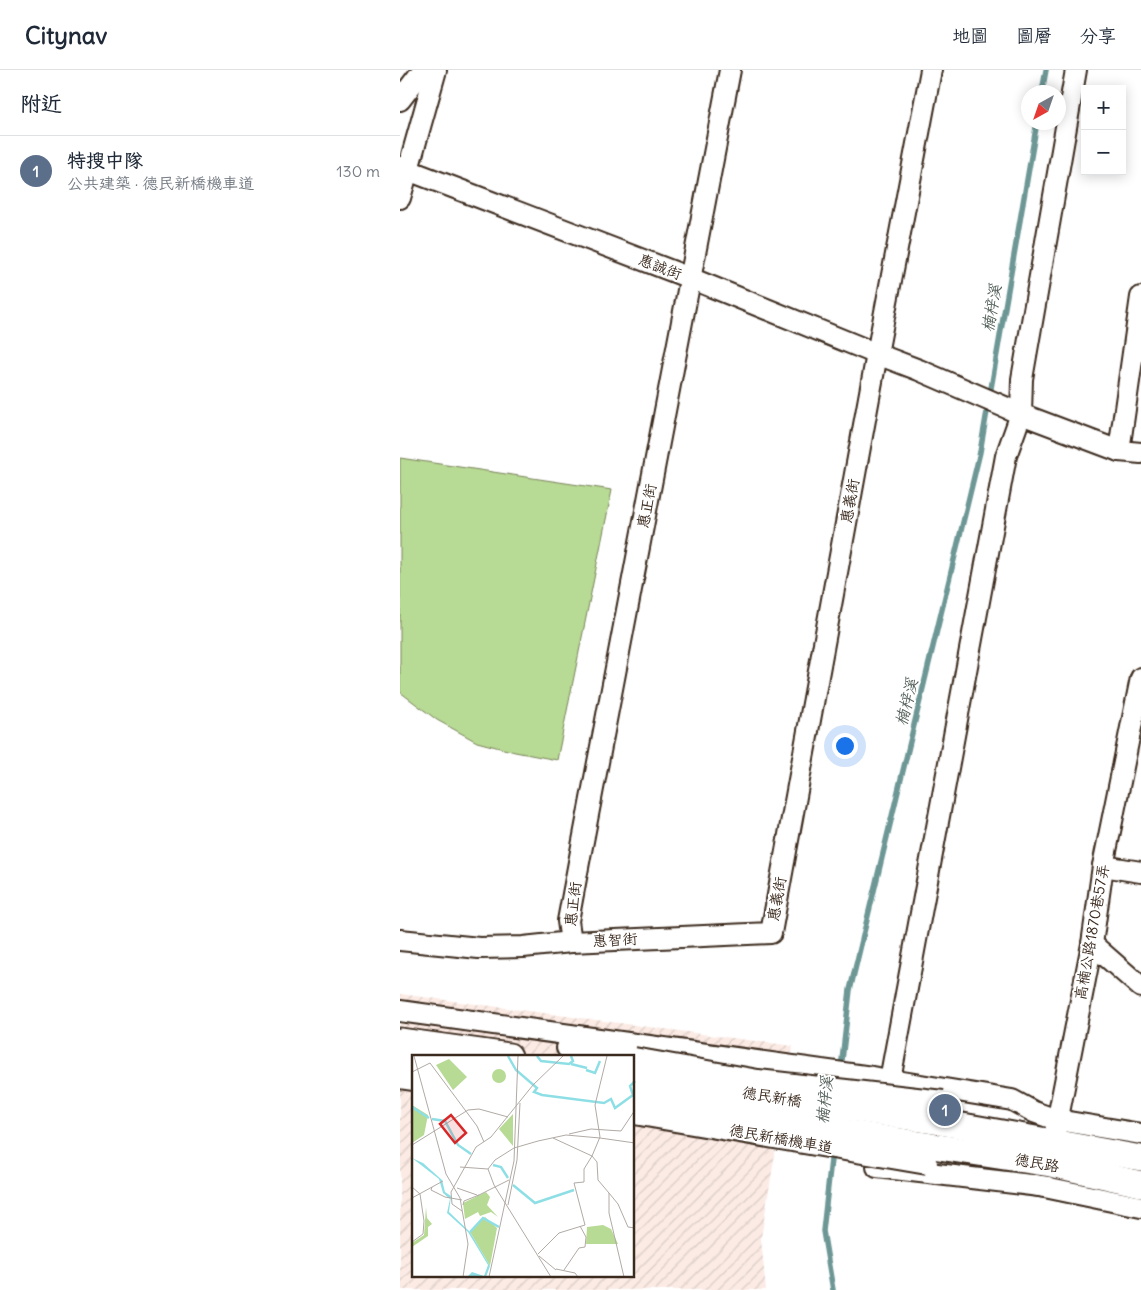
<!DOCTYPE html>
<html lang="zh-TW">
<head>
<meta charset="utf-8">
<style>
	:root { --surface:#fff; --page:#f6f6f7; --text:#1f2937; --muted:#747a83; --line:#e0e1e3; --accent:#db2777 }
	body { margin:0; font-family:Delius,"LXGW WenKai TC",sans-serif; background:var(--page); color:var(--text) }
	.controls { position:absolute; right:15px; top:15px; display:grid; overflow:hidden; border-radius:0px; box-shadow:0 2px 12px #0003 }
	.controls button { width:45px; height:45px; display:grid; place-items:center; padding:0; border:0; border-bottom:1px solid var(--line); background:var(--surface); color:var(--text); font:25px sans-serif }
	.compass { position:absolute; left:621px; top:15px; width:45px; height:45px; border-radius:50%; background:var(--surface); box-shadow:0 2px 12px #0003; rotate:220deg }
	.you { position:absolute; left:444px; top:675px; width:18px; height:18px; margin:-12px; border:4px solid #fff; border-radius:50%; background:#1a73e8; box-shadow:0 0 0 8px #1a73e833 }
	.badge { display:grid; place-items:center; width:32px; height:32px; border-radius:50%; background:var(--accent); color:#fff; font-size:16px; font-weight:700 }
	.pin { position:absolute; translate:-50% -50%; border:2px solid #fff; box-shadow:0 1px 5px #0006 }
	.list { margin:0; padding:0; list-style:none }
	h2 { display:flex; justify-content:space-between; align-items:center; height:65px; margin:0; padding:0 20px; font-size:21px }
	h2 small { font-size:16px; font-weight:400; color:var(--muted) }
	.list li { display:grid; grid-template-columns:32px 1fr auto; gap:15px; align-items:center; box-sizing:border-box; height:70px; padding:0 20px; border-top:1px solid var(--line) }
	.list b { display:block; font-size:19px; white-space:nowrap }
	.list p { margin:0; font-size:16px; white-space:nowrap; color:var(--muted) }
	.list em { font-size:16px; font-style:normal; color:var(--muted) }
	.map { position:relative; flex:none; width:741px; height:1220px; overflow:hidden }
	header { display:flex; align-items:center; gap:30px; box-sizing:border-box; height:70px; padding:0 25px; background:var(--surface); border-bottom:1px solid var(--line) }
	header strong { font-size:24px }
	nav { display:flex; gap:28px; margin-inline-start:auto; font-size:18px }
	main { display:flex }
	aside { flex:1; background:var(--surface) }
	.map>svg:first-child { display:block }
	.industrial { fill:url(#industrial-furrows); fill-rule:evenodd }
	.garden { fill:#b7da94; stroke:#798259 }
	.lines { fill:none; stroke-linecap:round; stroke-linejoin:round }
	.stream { stroke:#6d9795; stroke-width:5.5 }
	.minor-casing { stroke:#3b2a1e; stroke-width:24 }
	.tertiary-casing { stroke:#3b2a1e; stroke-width:29 }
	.minor { stroke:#fff; stroke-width:20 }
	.tertiary { stroke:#fff; stroke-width:25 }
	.minor-bridge-casing { stroke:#3b2a1e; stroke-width:24; stroke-linecap:butt }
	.tertiary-bridge-casing { stroke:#3b2a1e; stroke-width:29; stroke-linecap:butt }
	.minor-bridge { stroke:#fff; stroke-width:20 }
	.tertiary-bridge { stroke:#fff; stroke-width:25 }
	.labels { text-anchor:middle; stroke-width:4; stroke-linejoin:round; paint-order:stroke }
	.street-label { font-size:15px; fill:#3b2a1e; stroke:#fff }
	.water-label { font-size:16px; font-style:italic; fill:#54605a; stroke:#fff }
	.inset-river { fill:none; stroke:#8edfe5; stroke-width:2.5 }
	.inset-road { fill:none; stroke:#b1aaa5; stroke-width:1 }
	.view { fill:#d62828; fill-opacity:0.15; stroke:#d62828; stroke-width:2.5 }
	.inset-edge { fill:none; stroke:#3b2a1e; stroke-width:2.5 }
</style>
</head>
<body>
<header>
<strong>Citynav</strong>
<nav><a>地圖</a><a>圖層</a><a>分享</a></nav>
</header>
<main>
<aside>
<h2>附近<small></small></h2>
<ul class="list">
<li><span class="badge" style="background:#5c6f8a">1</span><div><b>特搜中隊</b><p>公共建築 · 德民新橋機車道</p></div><em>130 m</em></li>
</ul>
</aside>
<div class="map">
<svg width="741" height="1220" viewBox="0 0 741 1220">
	<defs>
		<pattern id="industrial-furrows" width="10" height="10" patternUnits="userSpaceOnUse" patternTransform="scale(1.25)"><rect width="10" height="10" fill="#fcebe5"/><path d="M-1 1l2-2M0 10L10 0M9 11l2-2" fill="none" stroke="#d9cac4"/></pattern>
	</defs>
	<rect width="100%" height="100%" fill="#fff"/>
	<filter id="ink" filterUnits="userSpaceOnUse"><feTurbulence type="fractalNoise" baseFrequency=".02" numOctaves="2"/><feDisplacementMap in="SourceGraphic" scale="10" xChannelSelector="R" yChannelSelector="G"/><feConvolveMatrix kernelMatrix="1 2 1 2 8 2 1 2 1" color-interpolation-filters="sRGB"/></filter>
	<g filter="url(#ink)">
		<path class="industrial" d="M0,924L393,976L361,1168L366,1220H0ZM14,986H234V1206H14Z"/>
		<polygon class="garden" points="0,388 212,420 157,690 115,682 77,672 37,650 0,622"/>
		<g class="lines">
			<g class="stream">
				<polyline points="642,22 646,0"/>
				<polyline points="441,999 450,920 580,382 637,52"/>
				<polyline points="432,1081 423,1161 433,1220"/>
			</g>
			<defs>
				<g id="minor">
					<polyline points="0,30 23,0"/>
					<polyline points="0,97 290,208 477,284 519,300 621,344 719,381 741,383"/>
					<polyline points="0,128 36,0"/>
					<polyline points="719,381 741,227"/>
					<polyline points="703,796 741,802"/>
					<polyline points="0,870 79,878 123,877 171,872 371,863 477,284 531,0"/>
					<polyline points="171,872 168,851 179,792 330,0"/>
					<polyline points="692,874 741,917"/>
					<polyline points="0,941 472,1007 612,1030 634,1042 657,1050 741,1064"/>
					<polyline points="167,978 222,986"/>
					<polyline points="0,1008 14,1010"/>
					<polyline points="655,1063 692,874 703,796 741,608"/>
					<polyline points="635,1115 741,1137"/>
					<polyline points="648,1117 477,1097 490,1010 606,386 621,344 622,309 676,0"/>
				</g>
				<g id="tertiary">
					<polyline points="0,971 109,986"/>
					<polyline points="0,993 14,995"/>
					<polyline points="540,1052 741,1088"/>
					<polyline points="532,1076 651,1094 741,1114"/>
				</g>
			</defs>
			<use href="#minor" class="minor-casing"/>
			<use href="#tertiary" class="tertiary-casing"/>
			<use href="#minor" class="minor"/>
			<use href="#tertiary" class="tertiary"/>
			<defs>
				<g id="minor-bridge">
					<polyline points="234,988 358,1010 543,1031"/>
					<polyline points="234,1044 527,1094"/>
				</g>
				<g id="tertiary-bridge">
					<polyline points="234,1005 540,1052"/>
					<polyline points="234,1028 532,1076"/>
				</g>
			</defs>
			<use href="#minor-bridge" class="minor-bridge-casing"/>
			<use href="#tertiary-bridge" class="tertiary-bridge-casing"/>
			<use href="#minor-bridge" class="minor-bridge"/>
			<use href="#tertiary-bridge" class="tertiary-bridge"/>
		</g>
	</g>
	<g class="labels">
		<g class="street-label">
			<text transform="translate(260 197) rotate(21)" y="5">惠誠街</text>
			<text transform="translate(450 431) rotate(-80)" y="5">惠義街</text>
			<text transform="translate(247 436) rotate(-79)" y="5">惠正街</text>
			<text transform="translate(377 829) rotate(-80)" y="5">惠義街</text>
			<text transform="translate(173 834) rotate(-83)" y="5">惠正街</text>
			<text transform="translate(692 862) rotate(-80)" y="5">高楠公路1870巷57弄</text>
			<text transform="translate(215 870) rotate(-3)" y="5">惠智街</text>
			<text transform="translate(372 1027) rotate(9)" y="5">德民新橋</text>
			<text transform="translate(381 1069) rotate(10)" y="5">德民新橋機車道</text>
			<text transform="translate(637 1093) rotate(10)" y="5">德民路</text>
		</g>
		<g class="water-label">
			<text transform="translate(591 238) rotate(-80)" y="6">楠梓溪</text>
			<text transform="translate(506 632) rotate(-76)" y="6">楠梓溪</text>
			<text transform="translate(424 1030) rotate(-84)" y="6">楠梓溪</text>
		</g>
	</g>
	<g transform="translate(12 985)">
		<rect width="222" height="222" fill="#fff"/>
		<path d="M74,137L78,142L75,150L86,162L79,157L68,161L66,157L53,164L51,148ZM14,152L15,163L20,169L16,172V181L0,192V188L12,180ZM73,162L85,173L78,211L58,177Z" fill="#b7da94"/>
		<path d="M0,50L16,60L12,80L0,88ZM101,59V91L87,74ZM191,170L199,174L206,189H174L175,172Z" fill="#b7da94"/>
		<path d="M37,4L55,22L41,35L24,10ZM80 21a7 7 0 1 1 14 0a7 7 0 1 1-14 0Z" fill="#b7da94"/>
		<path d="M0,103L11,108L30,125L33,137L39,141L37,157L58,177L78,211L74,222H55L60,217L72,221L76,210L56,177L35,158L38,144L31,138L27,124Z" fill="#8edfe5"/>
		<path class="inset-river" d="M96,1L104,15L125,33L122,37L130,40L192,48L199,44L203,53L221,40L218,31L223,26M125,1L129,6L157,9L161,6L159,1M159,9L175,13M174,15L183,18L188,6M0,52L17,63M20,64L33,66L46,90L59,99M81,110L89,112L96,123M101,130L123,148L162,135M58,177L71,163L87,172"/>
		<path class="inset-road" d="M2,1L34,119L48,143L56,189L51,222M195,1L183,50L188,82L180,101L185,107L186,125L197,138V158L212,222M18,8L65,71L72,87M0,17L18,8M157,79L179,74L209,76L223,55M141,83L180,101L172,114V127L162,128L173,170M188,83L223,88M0,90L56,55L67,54L96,62M48,112L76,114L83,105L102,93L126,86L154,80L188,83M76,114L82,130L139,222M0,132L8,139L12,166L11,179L0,187M20,132L19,135L33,142L50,145M45,133L65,140M197,138L206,149L216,172L223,173M65,141L97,125M0,143L31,126M51,150L52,146L67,140M96,150L105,105L108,48M50,156L40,149L39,137L64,92L79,82L121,30L151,1M126,199L147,178L173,170M127,201L144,215M144,214L163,218L166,222M152,215L167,193L173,192L174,182L168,171M77,222L102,106L106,1"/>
		<path class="view" d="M39,60L54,78L43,88L28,69Z"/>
		<rect width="222" height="222" class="inset-edge"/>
	</g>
</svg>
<div class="controls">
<button>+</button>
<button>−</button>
</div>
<svg class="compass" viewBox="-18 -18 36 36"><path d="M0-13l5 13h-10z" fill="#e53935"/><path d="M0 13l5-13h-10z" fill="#747a83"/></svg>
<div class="you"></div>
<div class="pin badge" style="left:545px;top:1040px;background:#5c6f8a">1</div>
</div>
</main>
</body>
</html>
